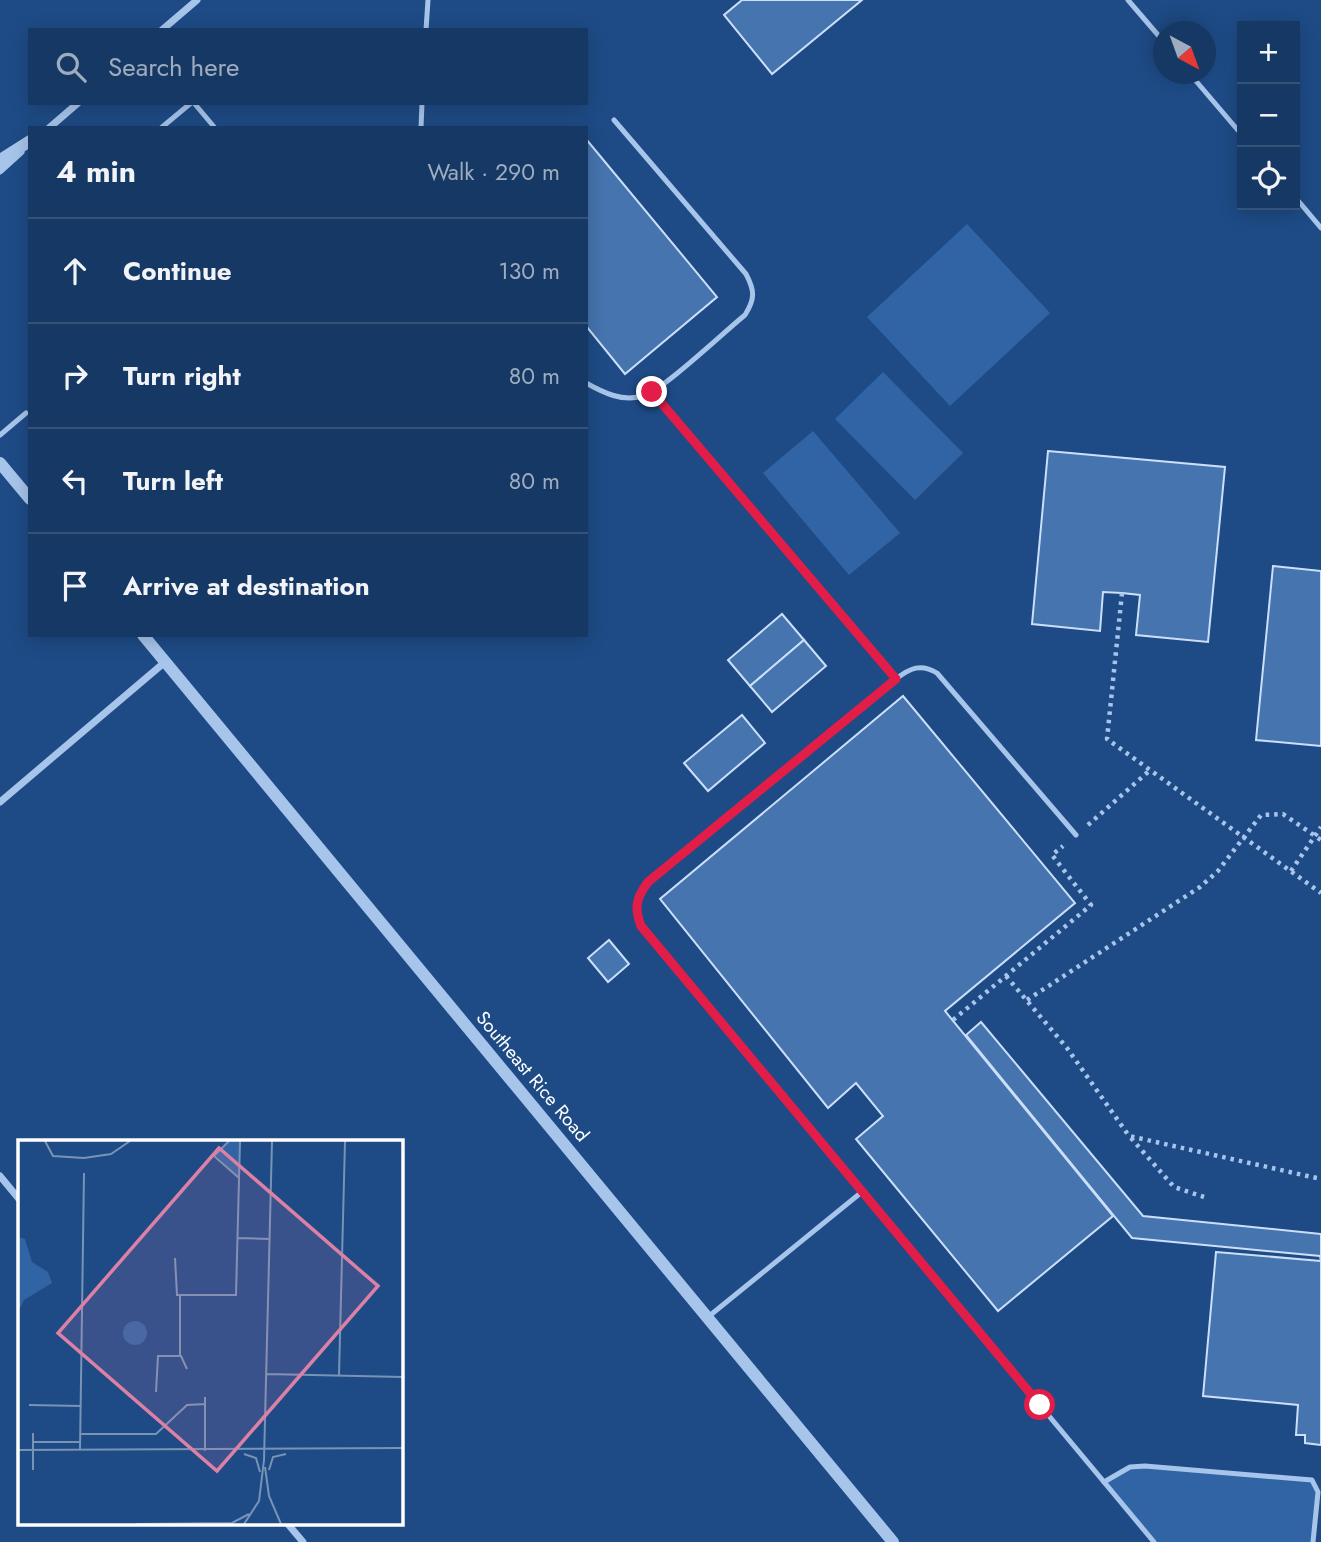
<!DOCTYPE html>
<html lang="en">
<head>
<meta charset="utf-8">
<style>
	:root { --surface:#163864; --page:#23436d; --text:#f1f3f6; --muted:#9eacbf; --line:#355278 }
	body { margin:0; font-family:Jost,sans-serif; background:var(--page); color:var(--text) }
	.controls { position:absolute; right:21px; top:21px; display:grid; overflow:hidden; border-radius:0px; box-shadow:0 4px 18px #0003 }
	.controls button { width:63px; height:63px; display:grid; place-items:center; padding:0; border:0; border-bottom:2px solid var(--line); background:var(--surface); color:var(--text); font:35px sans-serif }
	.compass { position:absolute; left:1153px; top:21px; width:63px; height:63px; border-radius:50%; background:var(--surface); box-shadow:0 4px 18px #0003; rotate:139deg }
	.stop { position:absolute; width:21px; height:21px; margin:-16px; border:5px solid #e11d48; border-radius:50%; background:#fff }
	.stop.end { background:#e11d48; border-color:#fff; box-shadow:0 2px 7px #0008 }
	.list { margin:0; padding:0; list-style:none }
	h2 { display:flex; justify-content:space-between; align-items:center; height:91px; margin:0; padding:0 28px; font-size:30px }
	h2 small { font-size:23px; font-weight:400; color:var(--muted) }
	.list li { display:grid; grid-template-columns:46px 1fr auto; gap:21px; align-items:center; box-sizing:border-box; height:105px; padding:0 28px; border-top:2px solid var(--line) }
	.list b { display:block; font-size:26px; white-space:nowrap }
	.list em { font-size:23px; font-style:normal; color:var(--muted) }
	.icon { flex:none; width:38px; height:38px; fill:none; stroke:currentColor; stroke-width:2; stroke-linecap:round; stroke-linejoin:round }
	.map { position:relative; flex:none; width:1321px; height:1542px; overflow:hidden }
	.search { position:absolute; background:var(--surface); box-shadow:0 4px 18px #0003; left:28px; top:28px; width:560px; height:77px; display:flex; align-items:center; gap:18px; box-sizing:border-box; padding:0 24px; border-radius:0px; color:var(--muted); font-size:26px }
	.panel { position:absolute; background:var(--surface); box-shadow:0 4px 18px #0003; left:28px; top:126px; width:560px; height:511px; border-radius:0px }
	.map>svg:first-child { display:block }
	.green { fill:#3164a4 }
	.building { fill:#4674af; stroke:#cbdff8; stroke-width:2 }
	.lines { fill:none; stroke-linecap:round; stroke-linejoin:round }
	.path { stroke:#a7c5eb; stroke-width:4.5; stroke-dasharray:3.5 5; stroke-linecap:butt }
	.service { stroke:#a7c5eb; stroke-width:5 }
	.minor { stroke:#a7c5eb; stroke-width:7 }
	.tertiary { stroke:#a7c5eb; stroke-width:12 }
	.route { stroke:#e11d48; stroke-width:9 }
	.labels { text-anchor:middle; stroke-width:5; stroke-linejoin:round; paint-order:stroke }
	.street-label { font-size:19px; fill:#fff; stroke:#1e4b86 }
	.inset-road { fill:none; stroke:#7893b6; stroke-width:2 }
	.view { fill:#dd80a5; fill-opacity:0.15; stroke:#dd80a5; stroke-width:3.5 }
	.inset-edge { fill:none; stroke:#fff; stroke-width:3.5 }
</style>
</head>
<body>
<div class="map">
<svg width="1321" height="1542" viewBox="0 0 1321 1542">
	<rect width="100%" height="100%" fill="#1e4b86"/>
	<g class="green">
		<polygon points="967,224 1050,313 950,406 867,317"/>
		<polygon points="883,372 963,453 915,500 835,419"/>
		<polygon points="813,431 900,533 849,575 763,473"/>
		<polygon points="1129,1467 1309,1480 1316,1486 1313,1542 1154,1542 1104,1482"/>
	</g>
	<g class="building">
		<polygon points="742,0 862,0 772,74 724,15"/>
		<polygon points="586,139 717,297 625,374 586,326"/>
		<polygon points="1048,451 1225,467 1208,642 1136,635 1140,595 1122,593 1103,592 1100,631 1032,624"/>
		<polygon points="1273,566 1321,571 1321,746 1256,740"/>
		<polygon points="782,614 804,640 750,686 728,660"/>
		<polygon points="804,640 826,666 772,712 750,686"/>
		<polygon points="903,696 1075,903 945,1011 1113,1216 998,1311 856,1139 883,1116 856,1083 828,1108 660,899"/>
		<polygon points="742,715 765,743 708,791 684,763"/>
		<polygon points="609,940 629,964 608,982 588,958"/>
		<polygon points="981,1022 1143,1216 1321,1234 1321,1261 1320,1256 1132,1238 966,1035"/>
		<polygon points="1216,1252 1321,1261 1321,1445 1305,1443 1305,1435 1296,1435 1298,1405 1203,1396"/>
	</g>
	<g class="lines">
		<g class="path">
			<polyline points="1122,593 1107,739 1321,893"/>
			<polyline points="1088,825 1149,771"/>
			<polyline points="1291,871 1321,827"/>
			<polyline points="1006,976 1067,1048 1129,1136 1321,1179"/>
			<polyline points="1027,1000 1200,887 1218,871 1261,815 1283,814 1321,840"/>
			<polyline points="953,1020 1091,905 1052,855 1063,846"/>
			<polyline points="1131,1138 1174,1187 1204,1197"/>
		</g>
		<g class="service">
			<polyline points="1128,0 1164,42"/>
			<polyline points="426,30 428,0"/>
			<polyline points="1190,74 1242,135"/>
			<polyline points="194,103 215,128"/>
			<polyline points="161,128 191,103"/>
			<polyline points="421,128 422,103"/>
			<polyline points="1295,197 1321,228"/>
			<path d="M586,383C604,393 622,402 643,396C662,391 725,331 745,315C755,299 755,291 746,274L614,120"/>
			<polyline points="652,392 896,679"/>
			<polyline points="0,435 26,413"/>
			<path d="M1076,835L937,673C921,663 910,668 896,679L648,882C636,898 634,908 641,926L1154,1542"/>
			<polyline points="708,1317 863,1191"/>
			<polyline points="1104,1482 1130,1467 1145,1466 1312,1480 1318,1492 1313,1542"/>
		</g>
		<g class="minor">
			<polyline points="162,30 197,0"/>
			<polyline points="49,128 78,103"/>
			<polyline points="0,171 21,152"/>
			<polyline points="0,802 165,662"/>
			<polyline points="0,1176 19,1199"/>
			<polyline points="287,1523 303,1542"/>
		</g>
		<g class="tertiary">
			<polyline points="0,160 30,141"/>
			<polyline points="0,463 30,499"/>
			<polyline points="143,635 893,1542"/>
		</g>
	</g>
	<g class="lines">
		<path class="route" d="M652,392L896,679L648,882C636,898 634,908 641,926L1040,1405"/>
	</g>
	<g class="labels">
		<g class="street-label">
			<text transform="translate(533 1076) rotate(50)" y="7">Southeast Rice Road</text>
		</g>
	</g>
	<g transform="translate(18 1140)">
		<rect width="385" height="385" fill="#1e4b86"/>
		<path d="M211,1H222L221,38L196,14ZM0,97L7,99L14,122L30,132L34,143L6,160L0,172ZM105 193a12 12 0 1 1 24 0a12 12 0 1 1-24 0Z" fill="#3164a4"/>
		<path class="inset-road" d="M27,1L35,16L66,18L93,14L112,1M211,1L196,16L221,38M220,98L252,99M157,118L159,155H218L222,1M162,216V156M248,234L385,237M321,235L327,1M138,252L140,216H163L169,229M11,265L63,266M15,293V330M63,294H138L169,265L187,264M15,302H62M0,310L385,308M62,310L66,33M187,311V257M226,314L238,318L242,332M247,327L251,356L263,384M251,330L255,317L268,314M118,384L214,383L231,374M226,384L241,361L246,320L254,1"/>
		<path class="view" d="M201,8L360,146L199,331L40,193Z"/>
		<rect width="385" height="385" class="inset-edge"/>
	</g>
</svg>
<div class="controls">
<button>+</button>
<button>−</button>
<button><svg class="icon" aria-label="locate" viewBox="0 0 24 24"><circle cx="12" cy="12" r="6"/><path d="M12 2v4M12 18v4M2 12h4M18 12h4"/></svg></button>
</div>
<svg class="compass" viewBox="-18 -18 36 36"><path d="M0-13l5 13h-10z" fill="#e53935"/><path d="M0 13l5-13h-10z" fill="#9eacbf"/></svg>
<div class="stop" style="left:1040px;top:1405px"></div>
<div class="stop end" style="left:652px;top:392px"></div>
<div class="search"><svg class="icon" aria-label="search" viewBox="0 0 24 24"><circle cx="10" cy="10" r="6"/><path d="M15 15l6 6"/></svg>Search here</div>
<section class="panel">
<h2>4 min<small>Walk · 290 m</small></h2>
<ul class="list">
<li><svg class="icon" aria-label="ahead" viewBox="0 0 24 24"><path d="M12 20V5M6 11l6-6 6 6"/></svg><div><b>Continue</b></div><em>130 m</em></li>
<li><svg class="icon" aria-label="right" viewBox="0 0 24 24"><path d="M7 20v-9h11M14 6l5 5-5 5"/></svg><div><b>Turn right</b></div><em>80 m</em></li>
<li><svg class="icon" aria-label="left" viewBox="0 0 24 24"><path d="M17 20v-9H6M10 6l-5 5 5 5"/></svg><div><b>Turn left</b></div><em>80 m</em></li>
<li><svg class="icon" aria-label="arrive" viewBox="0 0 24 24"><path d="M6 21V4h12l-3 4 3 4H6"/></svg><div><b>Arrive at destination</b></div></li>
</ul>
</section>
</div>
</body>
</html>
